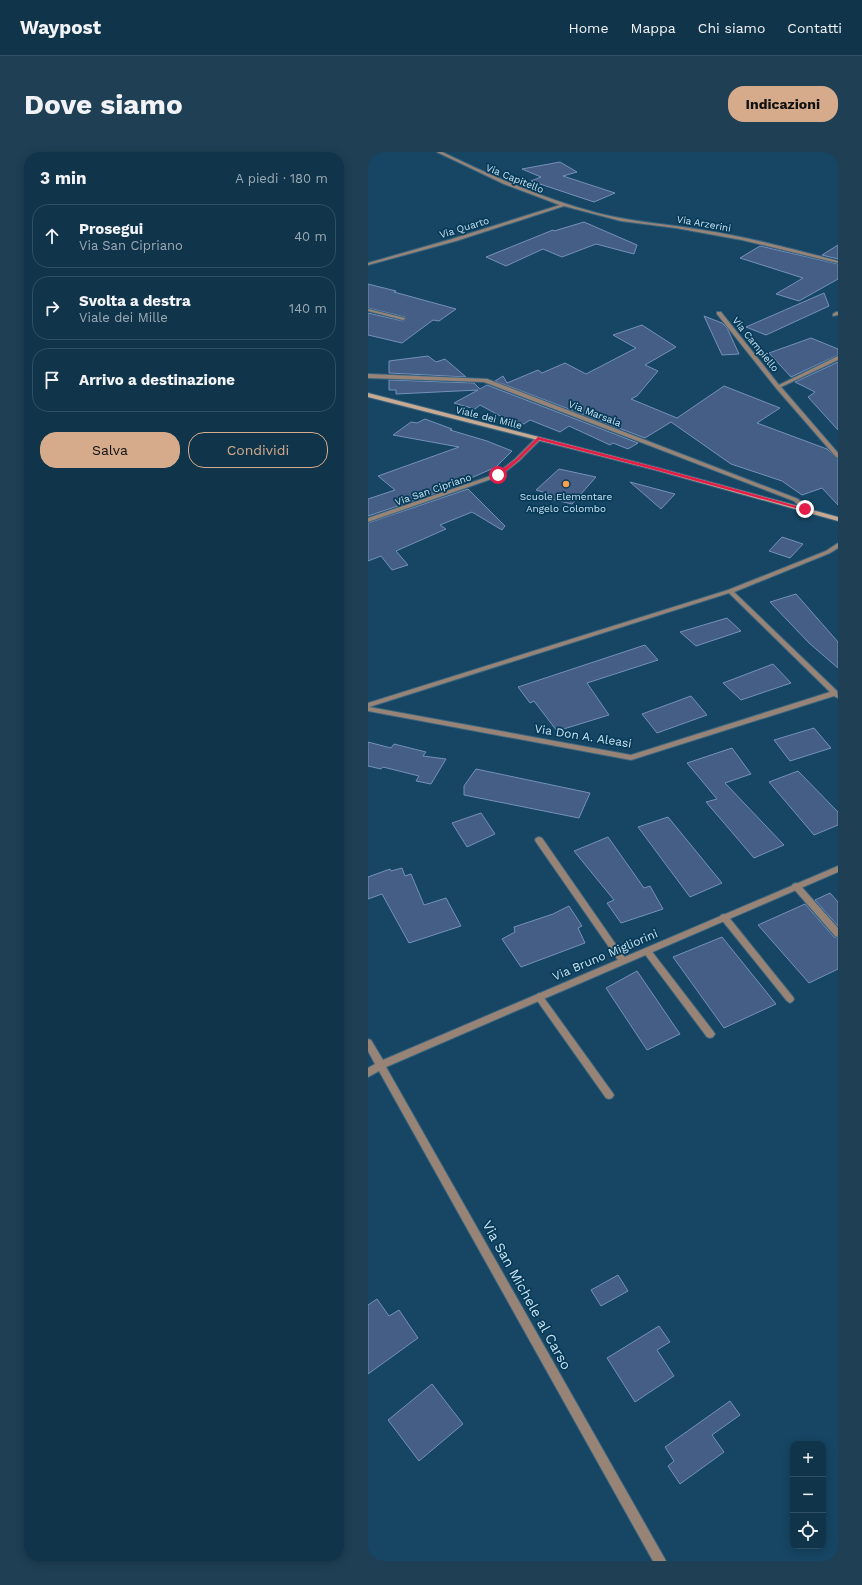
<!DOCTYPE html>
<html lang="it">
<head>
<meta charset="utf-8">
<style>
	:root { --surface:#10344a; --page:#1e3f54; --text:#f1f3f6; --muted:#9caab5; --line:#304f62; --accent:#d6ab8b }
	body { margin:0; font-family:"Work Sans",sans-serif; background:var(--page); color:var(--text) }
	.controls { position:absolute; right:12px; bottom:12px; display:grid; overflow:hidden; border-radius:8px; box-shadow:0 2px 10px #0003 }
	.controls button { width:36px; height:36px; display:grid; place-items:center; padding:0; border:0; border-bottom:1px solid var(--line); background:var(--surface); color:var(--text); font:20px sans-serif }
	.stop { position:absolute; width:12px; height:12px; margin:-9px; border:3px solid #e11d48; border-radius:50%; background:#fff }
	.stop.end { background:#e11d48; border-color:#fff; box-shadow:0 1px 4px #0008 }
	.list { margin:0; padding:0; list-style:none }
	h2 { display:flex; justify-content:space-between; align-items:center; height:52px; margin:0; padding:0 16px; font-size:17px }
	h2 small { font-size:13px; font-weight:400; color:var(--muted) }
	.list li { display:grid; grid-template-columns:26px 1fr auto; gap:12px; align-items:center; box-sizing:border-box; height:64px; margin:0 8px 8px; padding:0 8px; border:1px solid var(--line); border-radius:16px }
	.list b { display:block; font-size:15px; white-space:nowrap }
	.list p { margin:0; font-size:13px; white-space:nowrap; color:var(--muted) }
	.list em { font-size:13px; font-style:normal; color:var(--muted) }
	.actions { display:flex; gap:8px; padding:12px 16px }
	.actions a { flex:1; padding:9px 0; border:1px solid var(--accent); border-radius:16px; text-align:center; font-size:14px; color:var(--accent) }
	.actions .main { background:var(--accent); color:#111 }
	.icon { flex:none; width:22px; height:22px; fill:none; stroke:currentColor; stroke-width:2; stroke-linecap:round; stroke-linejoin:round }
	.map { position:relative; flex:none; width:470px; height:1409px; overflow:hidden; border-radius:16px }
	header { display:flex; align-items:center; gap:24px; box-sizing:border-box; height:56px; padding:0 20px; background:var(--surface); border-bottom:1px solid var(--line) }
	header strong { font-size:19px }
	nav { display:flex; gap:22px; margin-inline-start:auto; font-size:14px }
	.intro { display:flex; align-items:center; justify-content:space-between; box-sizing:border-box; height:96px; padding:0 24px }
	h1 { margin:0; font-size:28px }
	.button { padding:10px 18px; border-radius:16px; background:var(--accent); color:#111; font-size:14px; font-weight:700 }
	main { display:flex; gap:24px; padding:0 24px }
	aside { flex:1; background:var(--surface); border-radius:16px; box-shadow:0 2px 10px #0003 }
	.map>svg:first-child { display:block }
	.building { fill:#455e85; stroke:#7590bb }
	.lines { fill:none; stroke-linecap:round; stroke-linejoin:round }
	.service-casing { stroke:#3a6580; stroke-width:2 }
	.minor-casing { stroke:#3a6580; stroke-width:2 }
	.secondary-casing { stroke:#3a6580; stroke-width:2 }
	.service { fill:#988476; fill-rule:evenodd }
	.minor { fill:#988476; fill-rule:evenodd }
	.secondary { fill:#c8a992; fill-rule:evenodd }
	.route { fill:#e11d48 }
	.poi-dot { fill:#fa9f4f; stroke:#073b58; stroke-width:1.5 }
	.labels { text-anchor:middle; stroke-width:3.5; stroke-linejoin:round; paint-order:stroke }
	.far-street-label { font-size:10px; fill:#cae3f4; stroke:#073b58 }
	.far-poi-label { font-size:10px; fill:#cae3f4; stroke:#073b58 }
	.street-label { font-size:12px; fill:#cae3f4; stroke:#073b58 }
	.near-street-label { font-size:14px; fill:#cae3f4; stroke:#073b58 }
</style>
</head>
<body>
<header>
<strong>Waypost</strong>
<nav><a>Home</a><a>Mappa</a><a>Chi siamo</a><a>Contatti</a></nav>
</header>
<div class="intro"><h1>Dove siamo</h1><a class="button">Indicazioni</a></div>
<main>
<aside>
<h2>3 min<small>A piedi · 180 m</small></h2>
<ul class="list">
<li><svg class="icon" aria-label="ahead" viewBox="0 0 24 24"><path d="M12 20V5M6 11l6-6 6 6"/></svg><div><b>Prosegui</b><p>Via San Cipriano</p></div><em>40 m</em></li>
<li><svg class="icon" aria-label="right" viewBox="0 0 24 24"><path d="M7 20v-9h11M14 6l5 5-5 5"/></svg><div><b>Svolta a destra</b><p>Viale dei Mille</p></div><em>140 m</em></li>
<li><svg class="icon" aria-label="arrive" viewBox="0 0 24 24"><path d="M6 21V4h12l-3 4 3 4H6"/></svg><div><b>Arrivo a destinazione</b></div></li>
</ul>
<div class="actions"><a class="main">Salva</a><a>Condividi</a></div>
</aside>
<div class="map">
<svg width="470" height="1409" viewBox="0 0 470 1409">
	<rect width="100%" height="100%" fill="#164663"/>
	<g class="building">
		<polygon points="192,10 209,20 195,24 247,41 226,50 163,29 173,25 154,17"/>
		<polygon points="216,70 269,93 266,102 228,92 194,105 175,97 138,114 118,105 185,78 186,79"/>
		<polygon points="470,93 470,107 454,103"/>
		<polygon points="392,94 470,112 470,127 431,149 408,142 435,126 372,106"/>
		<polygon points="0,132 28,139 26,140 88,157 71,169 65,168 34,191 0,183 0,161 35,169 38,167 37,165 0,156"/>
		<polygon points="456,141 461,154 398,183 378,175"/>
		<polygon points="336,164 354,171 359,176 371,202 354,203"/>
		<polygon points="274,173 308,195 277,213 290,219 269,244 263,247 309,266 356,234 412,256 389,271 459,297 470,307 470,353 454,336 434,343 414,329 363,312 303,270 277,286 127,229 135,224 139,231 170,218 174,221 197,211 218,222 268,196 245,183"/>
		<polygon points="443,186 470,197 470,203 423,225 401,201"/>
		<polygon points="60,204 68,210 77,207 98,225 21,221 21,209"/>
		<polygon points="470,210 470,278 440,245 447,240 427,230"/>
		<polygon points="21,228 106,231 112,237 119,233 270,291 260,297 245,291 242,293 201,274 192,280 162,268 156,272 136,266 112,253 107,257 86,251 110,238 28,242 28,238 21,238"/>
		<polygon points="57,267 84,277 82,278 119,289 144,299 128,315 94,330 95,332 0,364 0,347 27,338 10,324 91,295 25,283 43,270 49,271"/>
		<polygon points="191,317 228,325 204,352 179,346 182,342 168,338"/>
		<polygon points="262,330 307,342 293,357"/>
		<polygon points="100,337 137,374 134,378 104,360 72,373 78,377 28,399 40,413 24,418 13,404 0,409 0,371"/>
		<polygon points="414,385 435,392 422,406 401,399"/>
		<polygon points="428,442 470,490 470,516 441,491 402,450"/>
		<polygon points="359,466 373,479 328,494 312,480"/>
		<polygon points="277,493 290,508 219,531 241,563 189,579 166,549 162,551 150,535"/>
		<polygon points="405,512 423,531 373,548 355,531"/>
		<polygon points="323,544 339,563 289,581 274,562"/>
		<polygon points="446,576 463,596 422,609 406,588"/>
		<polygon points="0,590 23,596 26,592 58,600 55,604 78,607 63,632 48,629 51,624 15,615 13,617 0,614"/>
		<polygon points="364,596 383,622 357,631 416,693 386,706 338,650 349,647 319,611"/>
		<polygon points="108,617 222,641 211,666 96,643 96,634"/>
		<polygon points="430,619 470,660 470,673 446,683 401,630"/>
		<polygon points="113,661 127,682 99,695 84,671"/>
		<polygon points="300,665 354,731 322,745 270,675"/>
		<polygon points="240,685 276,736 282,734 295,757 253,771 239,751 246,748 206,699"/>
		<polygon points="34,716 37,724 43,722 56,753 78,746 93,774 41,791 14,742 0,747 0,725 22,717 23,719"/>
		<polygon points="462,741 470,750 470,774 447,748"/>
		<polygon points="437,752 466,785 470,786 470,817 441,831 390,773"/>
		<polygon points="201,754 214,774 210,776 217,791 153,815 134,787 147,780 146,775 185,762"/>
		<polygon points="354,785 408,852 356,876 305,805"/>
		<polygon points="269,819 312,882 279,898 238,836"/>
		<polygon points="250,1123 260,1139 233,1154 223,1138"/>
		<polygon points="9,1147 21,1164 31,1158 50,1186 0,1222 0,1153"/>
		<polygon points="291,1174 302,1190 289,1198 306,1224 267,1250 239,1206"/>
		<polygon points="64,1232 95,1272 51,1309 20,1268"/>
		<polygon points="362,1249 372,1263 344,1283 356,1300 312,1332 300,1314 306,1309 297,1295"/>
	</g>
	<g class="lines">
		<defs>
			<g id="service">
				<polygon points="171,685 174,686 258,807 259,809 258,811 252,811 168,690 167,688 168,686"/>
				<polygon points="428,731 431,732 470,776 470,785 467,784 425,736 424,734 425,732"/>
				<polygon points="356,762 359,763 425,845 426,847 425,849 422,851 419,849 353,767 352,765 353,763"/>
				<polygon points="279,796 282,797 345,879 347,882 345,885 342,886 339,885 276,801 275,799 276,797"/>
				<polygon points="171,841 174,843 244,940 246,943 244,946 241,947 238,946 168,847 167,845 168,843"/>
			</g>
			<g id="minor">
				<path d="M69,0H74C124,24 175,47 229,61C263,70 299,72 334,78C380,85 425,97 470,109V111L374,88L308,76L253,69L196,54L88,89L0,113V111L84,87L192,53L136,32Z"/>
				<polygon points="0,157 37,166 37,167 35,168 0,159"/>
				<polygon points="349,160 353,160 411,233 470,204 470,208 413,235 470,301 470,306 468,305 408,236 349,162"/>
				<polygon points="468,160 470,160 470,163 465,164 465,162"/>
				<polygon points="0,222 119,227 430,347 440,357 439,358 435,358 426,349 116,230 0,226"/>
				<polygon points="168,286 173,287 151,309 132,324 0,370 0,366 128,322 147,307"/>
				<path d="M470,391V396L462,401L366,440L469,539L470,546L466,544L263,608L0,559V551L360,438L458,399ZM361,441L462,540L263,603L1,555Z"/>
				<polygon points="470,714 470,720 18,915 298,1409 285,1409 11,919 0,925 0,916 7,912 0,899 0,887 3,888 15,908"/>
			</g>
			<polygon id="secondary" points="0,241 291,316 470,365 470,369 287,318 0,245"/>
		</defs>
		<use href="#service" class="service-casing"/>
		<use href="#minor" class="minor-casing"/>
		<use href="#secondary" class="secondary-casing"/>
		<use href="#service" class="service"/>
		<use href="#minor" class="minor"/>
		<use href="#secondary" class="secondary"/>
	</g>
	<polygon class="route" points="170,285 291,316 439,357 435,358 288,318 171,288 151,308 132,324 128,324 128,322 148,307"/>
	<circle class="poi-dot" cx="198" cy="332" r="4"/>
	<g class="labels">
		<g class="far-street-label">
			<text transform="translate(147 26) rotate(22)" y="4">Via Capitello</text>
			<text transform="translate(336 71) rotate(10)" y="4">Via Arzerini</text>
			<text transform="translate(96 75) rotate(-17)" y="4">Via Quarto</text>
			<text transform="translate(388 192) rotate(51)" y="4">Via Campiello</text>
			<text transform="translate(227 261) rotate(21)" y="4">Via Marsala</text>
			<text transform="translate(121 265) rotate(14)" y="4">Viale dei Mille</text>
			<text transform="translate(65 337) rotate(-19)" y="4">Via San Cipriano</text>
		</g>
		<g class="far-poi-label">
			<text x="198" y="348">Scuole Elementare<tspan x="198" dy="12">Angelo Colombo</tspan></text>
		</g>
		<g class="street-label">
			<text transform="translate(215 584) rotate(9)" y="4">Via Don A. Aleasi</text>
			<text transform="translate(237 803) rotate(-23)" y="4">Via Bruno Migliorini</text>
		</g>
		<g class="near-street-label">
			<text transform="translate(159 1143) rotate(61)" y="5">Via San Michele al Carso</text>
		</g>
	</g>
</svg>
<div class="controls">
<button>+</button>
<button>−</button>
<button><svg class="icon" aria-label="locate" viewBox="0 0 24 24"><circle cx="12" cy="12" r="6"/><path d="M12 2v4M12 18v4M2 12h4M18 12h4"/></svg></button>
</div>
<div class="stop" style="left:130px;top:323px"></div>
<div class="stop end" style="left:437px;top:357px"></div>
</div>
</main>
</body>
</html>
